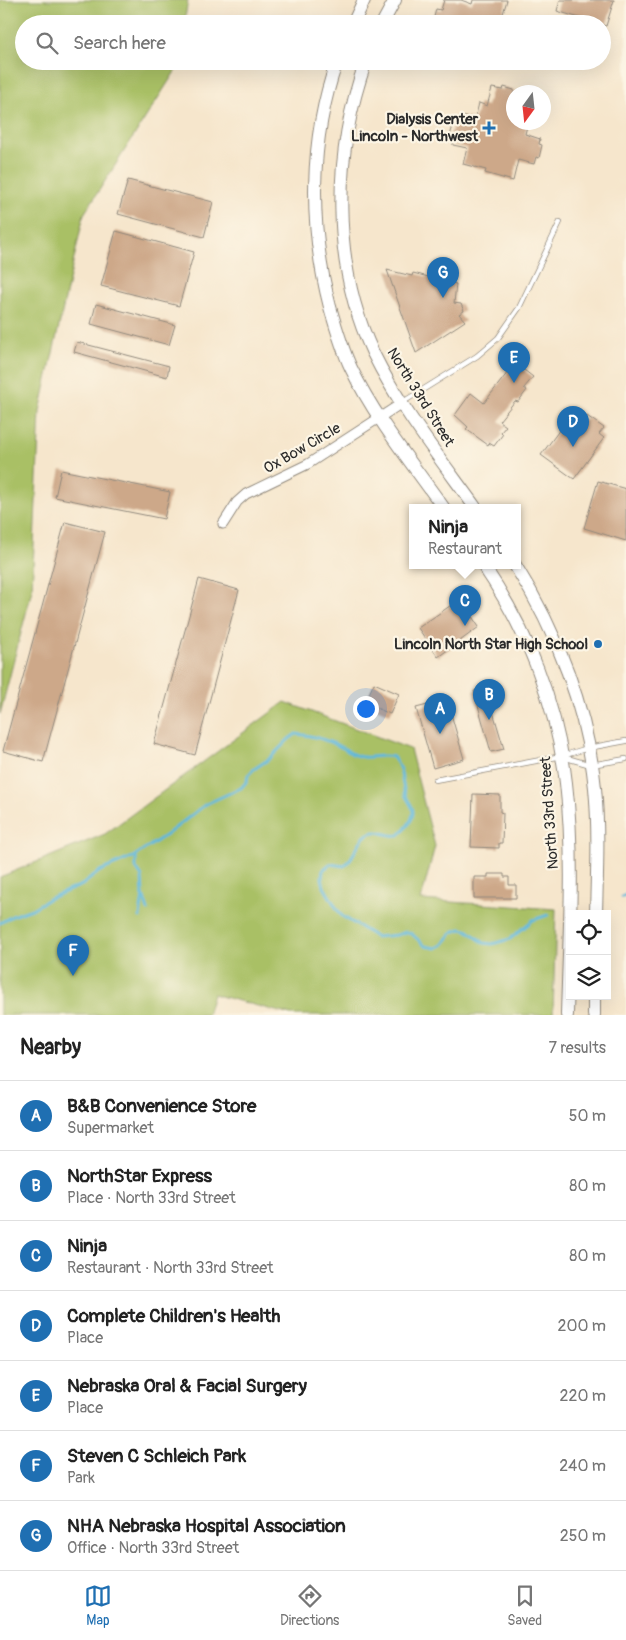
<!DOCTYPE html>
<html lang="en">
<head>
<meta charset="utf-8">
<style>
	:root { --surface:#fff; --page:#f6f6f6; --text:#222; --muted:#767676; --line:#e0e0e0; --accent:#1f6fb2 }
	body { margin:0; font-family:Pangolin,sans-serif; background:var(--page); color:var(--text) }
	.controls { position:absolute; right:15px; bottom:15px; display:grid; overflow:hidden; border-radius:0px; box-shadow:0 5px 20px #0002 }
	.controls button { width:45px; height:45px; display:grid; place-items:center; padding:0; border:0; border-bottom:1px solid var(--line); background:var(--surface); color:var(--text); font:25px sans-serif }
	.compass { position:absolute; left:506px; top:85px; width:45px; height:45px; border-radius:50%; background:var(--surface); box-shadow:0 5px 20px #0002; rotate:195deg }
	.you { position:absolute; left:365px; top:708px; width:18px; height:18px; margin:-12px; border:4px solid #fff; border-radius:50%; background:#1a73e8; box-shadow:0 0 0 8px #1a73e833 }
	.badge { display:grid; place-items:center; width:32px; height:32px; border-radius:50%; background:var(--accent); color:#fff; font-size:16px; font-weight:700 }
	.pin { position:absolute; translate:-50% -41px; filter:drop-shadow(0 1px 2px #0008) }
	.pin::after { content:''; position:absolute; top:26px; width:18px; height:15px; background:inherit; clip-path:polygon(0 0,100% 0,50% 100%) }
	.popup { position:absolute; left:409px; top:504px; width:112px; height:65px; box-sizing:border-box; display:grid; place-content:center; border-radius:0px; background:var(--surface); filter:drop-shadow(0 1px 4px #0005); font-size:16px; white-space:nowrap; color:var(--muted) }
	.popup b { font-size:19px; color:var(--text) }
	.popup::after { content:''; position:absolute; left:50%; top:100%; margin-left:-10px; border:10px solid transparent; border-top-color:var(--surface) }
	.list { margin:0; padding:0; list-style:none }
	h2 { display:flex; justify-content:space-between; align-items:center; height:65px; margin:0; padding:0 20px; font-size:21px }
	h2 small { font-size:16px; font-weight:400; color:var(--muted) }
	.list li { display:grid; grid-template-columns:32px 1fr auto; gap:15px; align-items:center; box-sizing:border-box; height:70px; padding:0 20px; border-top:1px solid var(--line) }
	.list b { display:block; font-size:19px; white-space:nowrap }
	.list p { margin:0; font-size:16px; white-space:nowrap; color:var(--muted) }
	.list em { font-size:16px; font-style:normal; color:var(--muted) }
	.icon { flex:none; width:28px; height:28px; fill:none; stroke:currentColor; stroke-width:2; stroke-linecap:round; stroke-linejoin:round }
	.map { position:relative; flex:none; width:626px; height:1015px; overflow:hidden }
	.search { position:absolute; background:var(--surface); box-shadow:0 5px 20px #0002; left:15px; right:15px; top:15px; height:55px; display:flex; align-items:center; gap:12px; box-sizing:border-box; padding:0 18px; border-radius:28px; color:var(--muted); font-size:19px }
	.sheet { height:555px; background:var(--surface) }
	nav { display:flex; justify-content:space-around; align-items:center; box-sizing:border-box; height:70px; border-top:1px solid var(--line); background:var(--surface); font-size:14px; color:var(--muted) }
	nav a { display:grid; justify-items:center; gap:2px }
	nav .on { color:var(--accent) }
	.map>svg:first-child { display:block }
	.green { fill:#a9c065; stroke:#6a7648 }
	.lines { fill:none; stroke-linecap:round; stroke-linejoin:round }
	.stream { stroke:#5fb8dc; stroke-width:3 }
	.building { fill:#cda889 }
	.service-casing { stroke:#90887c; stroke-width:6 }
	.minor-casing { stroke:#90887c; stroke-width:11 }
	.secondary-casing { stroke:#90887c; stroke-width:14 }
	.service { stroke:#fff; stroke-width:4.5 }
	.minor { stroke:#fff; stroke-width:9 }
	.secondary { stroke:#fff; stroke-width:12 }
	.poi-dot { fill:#1f6fb2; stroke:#fcf5e5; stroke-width:2 }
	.labels { text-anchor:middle; stroke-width:4.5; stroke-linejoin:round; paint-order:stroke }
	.poi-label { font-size:15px; font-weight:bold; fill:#2b2b2b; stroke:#fcf5e5; text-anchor:end }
	.street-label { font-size:15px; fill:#2b2b2b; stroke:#fcf5e5 }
</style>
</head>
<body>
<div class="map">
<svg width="626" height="1015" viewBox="0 0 626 1015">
	<rect width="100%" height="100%" fill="#fcf5e5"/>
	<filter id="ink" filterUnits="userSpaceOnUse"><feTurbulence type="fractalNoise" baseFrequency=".02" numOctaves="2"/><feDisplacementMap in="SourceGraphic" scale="10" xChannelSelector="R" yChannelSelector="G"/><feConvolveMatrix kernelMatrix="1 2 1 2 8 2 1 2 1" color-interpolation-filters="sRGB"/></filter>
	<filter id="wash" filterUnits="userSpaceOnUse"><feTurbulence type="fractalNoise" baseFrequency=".0096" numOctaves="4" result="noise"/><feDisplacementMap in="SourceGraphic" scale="20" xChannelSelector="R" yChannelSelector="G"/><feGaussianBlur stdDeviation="1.12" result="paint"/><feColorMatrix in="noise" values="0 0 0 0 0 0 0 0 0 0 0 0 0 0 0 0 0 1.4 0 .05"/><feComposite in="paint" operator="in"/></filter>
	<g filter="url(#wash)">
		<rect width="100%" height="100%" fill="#f6e6cc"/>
		<g class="green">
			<polygon points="0,0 188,0 184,24 24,24 24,61 177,61 176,70 84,214 40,411 32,590 0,714"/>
			<polygon points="285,702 410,749 435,846 421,900 556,909 553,1015 291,1015 213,994 207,1015 0,1015 0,877 105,834"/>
		</g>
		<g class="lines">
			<g class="stream">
				<polyline points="136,855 136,868 142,877 143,895 148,910"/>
				<polyline points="622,897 626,895"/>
				<polyline points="140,917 143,895"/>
				<path d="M0,923L12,916L32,909L50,898L82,885L100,871L133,857L166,835L206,804L241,788L247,781L248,775L254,769L269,759L289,739L296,734C313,735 330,741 345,749C348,751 351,754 355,755C367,761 381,753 393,757C403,769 401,780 405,794C407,800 413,805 413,812C413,821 405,829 399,835C390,837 384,832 376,832C358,832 356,858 344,866L330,864L323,870L322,878L324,887L337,909L342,916L376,937L397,935L406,932L412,934L425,946L436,948L442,945L453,932L461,929L467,930L484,943L492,944L510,939L533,920L548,915"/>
			</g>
		</g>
		<g id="blocks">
			<g class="building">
				<polygon points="444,0 461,0 472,4 473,0 507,0 500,24 436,24 437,22 433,21 436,9 441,10"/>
				<polygon points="560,0 614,0 606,26 557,11"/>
				<polygon points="504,87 514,90 514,122 528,122 525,134 540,139 539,144 542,145 539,158 536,157 534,164 518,160 513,181 485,173 486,170 463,164 467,148 453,145 453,142 449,140 455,118 460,120 460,116 475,119 479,103 487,106 492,88 503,90"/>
				<polygon points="128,180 213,202 204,237 118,214"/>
				<polygon points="116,231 194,252 179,306 101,286"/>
				<polygon points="387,270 412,276 413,273 456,284 454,303 461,304 464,311 459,314 465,321 416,353"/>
				<polygon points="96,304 175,325 169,345 91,324"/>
				<polygon points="77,342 169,366 167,377 74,352"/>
				<polygon points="515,363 533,377 524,388 527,390 518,402 515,401 499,421 506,426 501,432 503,434 494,446 489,443 488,445 466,429 468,427 455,415 471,393 484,403"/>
				<polygon points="572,413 585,420 587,416 604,428 599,434 604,438 574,479 541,455"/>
				<polygon points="61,470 170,492 164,519 55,497"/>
				<polygon points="598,481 626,489 626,541 584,528"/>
				<polygon points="65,522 105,532 43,762 3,751"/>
				<polygon points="199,579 239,590 195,755 154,744"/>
				<polygon points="460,599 479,627 438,657 418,628"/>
				<polygon points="374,683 399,694 390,714 365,703"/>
				<polygon points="486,688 504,749 491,752 474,691"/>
				<polygon points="447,700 464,759 433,768 416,708"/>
				<polygon points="473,794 500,795 500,812 503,813 502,843 499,843 499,848 471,847"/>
				<polygon points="488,874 504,874 504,877 509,877 509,885 516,885 516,898 474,898 474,877 488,877"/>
			</g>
		</g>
	</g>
	<g filter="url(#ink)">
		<use href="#blocks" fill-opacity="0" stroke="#90887c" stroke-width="1"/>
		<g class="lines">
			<defs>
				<g id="service">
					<polyline points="403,402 477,356 498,338 519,308 560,222"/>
					<polyline points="563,757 591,765 626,759"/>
					<polyline points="435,780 562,756 588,748 626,741"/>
				</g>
				<polyline id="minor" points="223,524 237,502 246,494 308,464 402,403"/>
				<g id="secondary">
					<polyline points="353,24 364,0"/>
					<polyline points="382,24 395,0"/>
					<path d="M337,61C309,141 309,226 330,307C336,328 342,349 351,368C375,418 411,462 443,507"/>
					<path d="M366,61C333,153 331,263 373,353C400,408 439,457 475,507"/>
					<path d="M483,565C527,629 557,705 566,783C575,860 569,938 567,1015"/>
					<path d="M515,565C557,632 587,709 595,788C599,830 597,872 596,914"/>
					<polyline points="594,1015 594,996"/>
				</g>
			</defs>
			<use href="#service" class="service-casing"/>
			<use href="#minor" class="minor-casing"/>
			<use href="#secondary" class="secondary-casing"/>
			<use href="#service" class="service"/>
			<use href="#minor" class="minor"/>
			<use href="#secondary" class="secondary"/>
		</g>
	</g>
	<g class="poi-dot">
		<path d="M486.5 120.5h5v5h5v5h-5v5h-5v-5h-5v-5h5z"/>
		<circle cx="598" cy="644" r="5"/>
	</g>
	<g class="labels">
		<g class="poi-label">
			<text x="478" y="124">Dialysis Center<tspan x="478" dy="17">Lincoln - Northwest</tspan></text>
			<text x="588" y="649">Lincoln North Star High School</text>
		</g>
		<g class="street-label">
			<text transform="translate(421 397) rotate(58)" y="5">North 33rd Street</text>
			<text transform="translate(302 448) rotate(-30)" y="5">Ox Bow Circle</text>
			<text transform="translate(549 813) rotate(-94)" y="5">North 33rd Street</text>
		</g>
	</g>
</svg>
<div class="controls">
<button><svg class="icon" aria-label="locate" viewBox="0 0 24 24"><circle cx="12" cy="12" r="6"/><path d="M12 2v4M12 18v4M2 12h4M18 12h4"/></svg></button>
<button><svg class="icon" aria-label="layers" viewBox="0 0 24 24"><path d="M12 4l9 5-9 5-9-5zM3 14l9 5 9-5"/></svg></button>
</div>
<svg class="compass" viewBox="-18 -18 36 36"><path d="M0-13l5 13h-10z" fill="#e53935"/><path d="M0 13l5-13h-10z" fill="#767676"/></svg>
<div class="you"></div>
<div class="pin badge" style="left:440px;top:734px">A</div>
<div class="pin badge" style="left:489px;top:720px">B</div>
<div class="pin badge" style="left:465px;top:626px">C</div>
<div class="popup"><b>Ninja</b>Restaurant</div>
<div class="pin badge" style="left:573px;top:447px">D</div>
<div class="pin badge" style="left:514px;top:383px">E</div>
<div class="pin badge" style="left:73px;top:976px">F</div>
<div class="pin badge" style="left:443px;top:298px">G</div>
<div class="search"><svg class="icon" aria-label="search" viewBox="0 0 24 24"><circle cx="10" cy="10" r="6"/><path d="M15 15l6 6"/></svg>Search here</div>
</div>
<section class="sheet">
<h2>Nearby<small>7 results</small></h2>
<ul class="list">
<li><span class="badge">A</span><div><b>B&amp;B Convenience Store</b><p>Supermarket</p></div><em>50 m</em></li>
<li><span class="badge">B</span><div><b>NorthStar Express</b><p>Place · North 33rd Street</p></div><em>80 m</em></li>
<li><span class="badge">C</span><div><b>Ninja</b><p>Restaurant · North 33rd Street</p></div><em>80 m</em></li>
<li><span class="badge">D</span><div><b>Complete Children's Health</b><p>Place</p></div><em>200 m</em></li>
<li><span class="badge">E</span><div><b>Nebraska Oral &amp; Facial Surgery</b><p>Place</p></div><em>220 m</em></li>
<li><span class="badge">F</span><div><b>Steven C Schleich Park</b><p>Park</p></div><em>240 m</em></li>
<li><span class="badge">G</span><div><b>NHA Nebraska Hospital Association</b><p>Office · North 33rd Street</p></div><em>250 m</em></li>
</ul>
</section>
<nav>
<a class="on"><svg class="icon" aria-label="map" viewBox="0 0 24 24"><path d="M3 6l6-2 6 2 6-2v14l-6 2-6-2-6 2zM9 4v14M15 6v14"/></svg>Map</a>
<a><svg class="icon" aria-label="directions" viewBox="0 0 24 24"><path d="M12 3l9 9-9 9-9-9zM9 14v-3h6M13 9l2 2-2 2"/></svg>Directions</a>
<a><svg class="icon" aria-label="saved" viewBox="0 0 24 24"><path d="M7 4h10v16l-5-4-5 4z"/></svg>Saved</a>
</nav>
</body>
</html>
